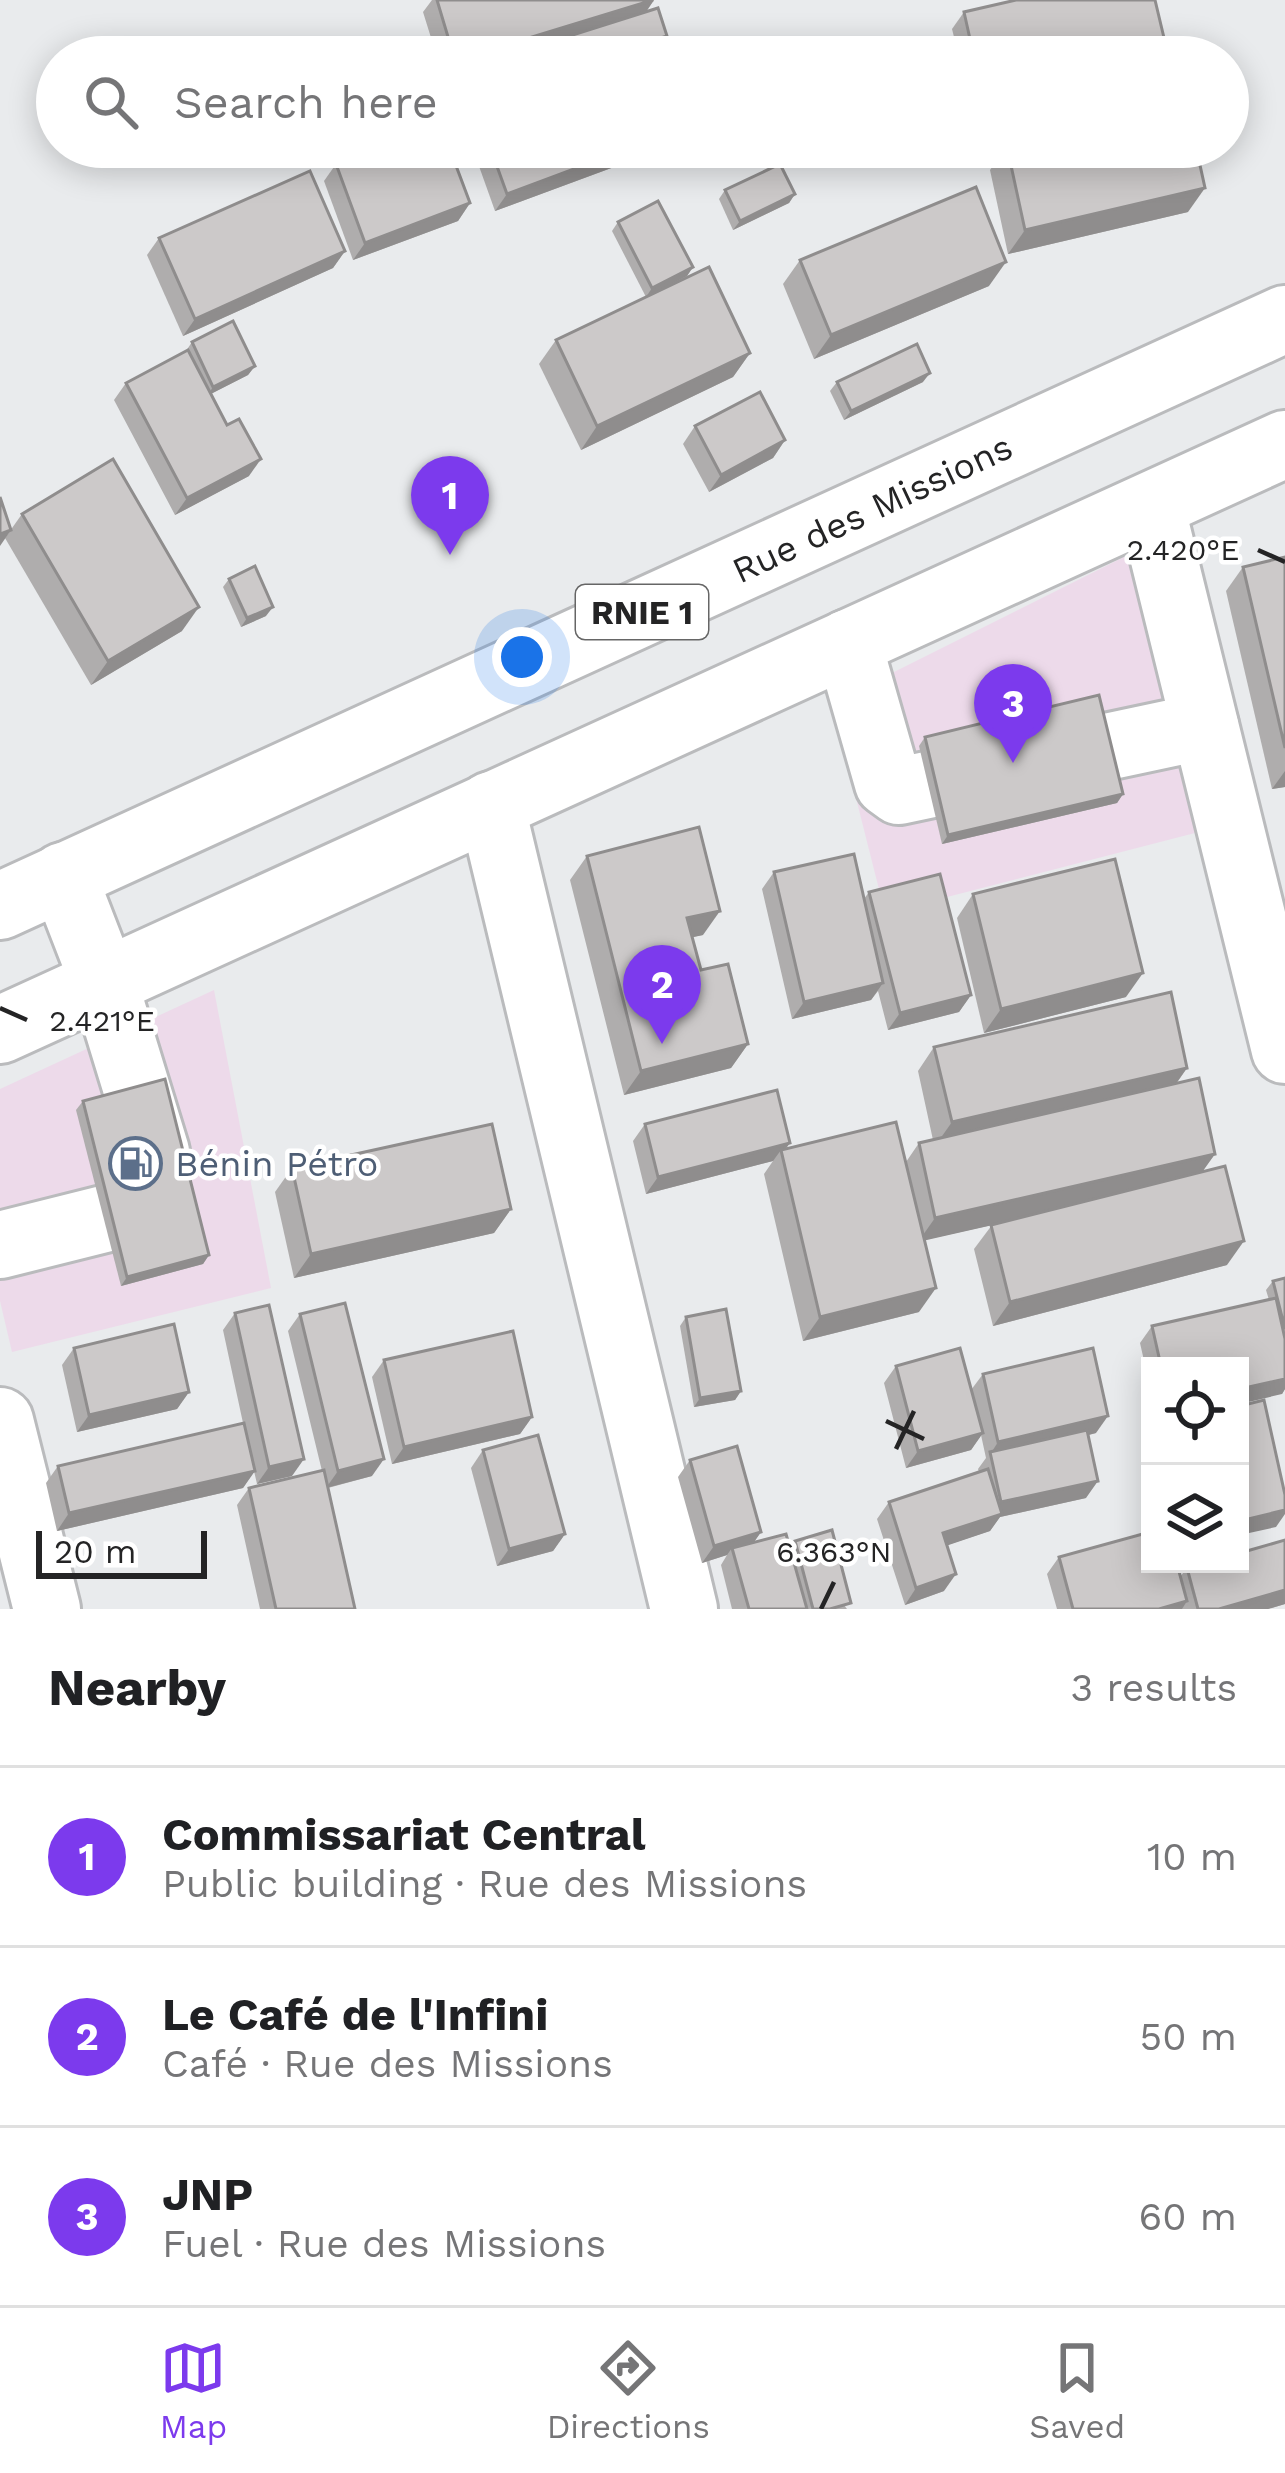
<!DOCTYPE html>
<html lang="en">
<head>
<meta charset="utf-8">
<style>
	:root { --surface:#fff; --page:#f6f6f6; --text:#202124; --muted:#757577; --line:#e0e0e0; --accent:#7c3aed }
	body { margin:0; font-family:"Work Sans",sans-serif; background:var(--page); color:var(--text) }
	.controls { position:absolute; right:36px; bottom:36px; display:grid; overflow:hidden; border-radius:0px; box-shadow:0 6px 30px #0003 }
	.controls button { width:108px; height:108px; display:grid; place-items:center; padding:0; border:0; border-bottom:3px solid var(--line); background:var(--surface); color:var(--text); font:60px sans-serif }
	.scale { position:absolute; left:36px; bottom:30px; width:171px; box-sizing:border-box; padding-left:12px; border:6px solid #242425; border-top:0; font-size:33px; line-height:42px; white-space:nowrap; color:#242425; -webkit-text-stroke:9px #fff; paint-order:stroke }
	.you { position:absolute; left:522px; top:657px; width:42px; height:42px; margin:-30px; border:9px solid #fff; border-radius:50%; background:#1a73e8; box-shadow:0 0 0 18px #1a73e833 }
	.badge { display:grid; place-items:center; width:78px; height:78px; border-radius:50%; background:var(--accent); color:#fff; font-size:39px; font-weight:700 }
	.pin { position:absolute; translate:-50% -99px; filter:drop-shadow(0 3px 6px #0008) }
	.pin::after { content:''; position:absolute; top:63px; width:42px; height:36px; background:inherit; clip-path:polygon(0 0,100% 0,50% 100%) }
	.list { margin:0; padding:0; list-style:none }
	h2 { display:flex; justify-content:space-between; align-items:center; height:156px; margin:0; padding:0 48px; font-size:51px }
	h2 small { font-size:39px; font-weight:400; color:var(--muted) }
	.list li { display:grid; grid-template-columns:78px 1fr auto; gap:36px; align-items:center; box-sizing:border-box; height:180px; padding:0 48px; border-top:3px solid var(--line) }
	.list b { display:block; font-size:45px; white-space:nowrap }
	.list p { margin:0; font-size:39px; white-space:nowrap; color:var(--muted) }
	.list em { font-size:39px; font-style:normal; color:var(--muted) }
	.icon { flex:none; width:66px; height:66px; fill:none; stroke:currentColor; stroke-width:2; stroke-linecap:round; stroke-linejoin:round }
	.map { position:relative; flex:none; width:1285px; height:1609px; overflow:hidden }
	.search { position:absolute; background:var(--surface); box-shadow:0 6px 30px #0003; left:36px; right:36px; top:36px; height:132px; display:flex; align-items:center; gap:30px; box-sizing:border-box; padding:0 42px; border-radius:66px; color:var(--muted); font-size:45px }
	.sheet { height:696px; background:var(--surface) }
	nav { display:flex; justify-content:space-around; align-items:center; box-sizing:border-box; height:168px; border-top:3px solid var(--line); background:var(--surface); font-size:33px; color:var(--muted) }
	nav a { display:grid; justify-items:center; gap:6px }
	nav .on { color:var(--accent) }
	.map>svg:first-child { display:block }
	.commercial { fill:#eddaea }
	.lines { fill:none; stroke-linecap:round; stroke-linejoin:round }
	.minor-casing { stroke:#babbbd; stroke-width:72 }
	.highway-casing { stroke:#babbbd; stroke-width:72 }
	.minor { stroke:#fff; stroke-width:66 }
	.highway { stroke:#fff; stroke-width:66 }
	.wall { fill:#afadad }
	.shaded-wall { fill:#8f8d8d }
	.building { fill:#ccc9c9; stroke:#8f8d8d; stroke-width:3 }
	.ticks { fill:none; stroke:#242425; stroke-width:4.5 }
	.labels { text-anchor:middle; stroke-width:9; stroke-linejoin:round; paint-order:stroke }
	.shield { fill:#fff; stroke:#666; stroke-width:3 }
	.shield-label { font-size:33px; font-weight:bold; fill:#242425 }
	.street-label { font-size:36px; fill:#242425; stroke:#fff }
	.service-label { font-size:36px; fill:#4e5e75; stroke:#fff; text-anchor:start }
	.ticks-label { font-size:30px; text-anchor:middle; fill:#242425; stroke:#fff; stroke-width:9; stroke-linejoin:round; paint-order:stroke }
</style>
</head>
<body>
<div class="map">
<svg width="1285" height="1609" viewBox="0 0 1285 1609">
	<rect width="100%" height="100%" fill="#e9ebed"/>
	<g class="commercial">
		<polygon points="1130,554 1195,833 885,913 832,703"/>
		<polygon points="214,990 271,1288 12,1352 0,1301 0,1089"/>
	</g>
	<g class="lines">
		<defs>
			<g id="minor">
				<polyline points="1151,506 1285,1050"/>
				<polyline points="848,643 888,783 899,791 1205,726"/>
				<polyline points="491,805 684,1609"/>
				<polyline points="0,1245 136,1211 152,1186 156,1152 104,982 63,876"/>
				<polyline points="0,1421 47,1609"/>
			</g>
			<g id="highway">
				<polyline points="0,906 1285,319"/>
				<polyline points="0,1030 1285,444"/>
			</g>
		</defs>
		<use href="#minor" class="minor-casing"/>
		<use href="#highway" class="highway-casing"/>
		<use href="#minor" class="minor"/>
		<use href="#highway" class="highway"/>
	</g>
	<g class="wall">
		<polygon points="432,0 654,0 646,12 667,36 655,53 644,57 437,57 423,12"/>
		<polygon points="964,12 1165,42 1154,57 959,57 952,29"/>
		<polygon points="481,147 668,147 495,211 475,155"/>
		<polygon points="1006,147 1196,147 1188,212 1008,254 990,170"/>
		<polygon points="336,164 470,203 458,221 353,260 324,181"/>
		<polygon points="725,190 795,194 789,203 733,230 719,199"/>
		<polygon points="618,222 693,267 687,276 646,297 612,231"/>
		<polygon points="159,238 345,251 333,268 183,336 147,255"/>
		<polygon points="800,260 989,286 814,359 783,284"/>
		<polygon points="556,340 750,353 733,377 581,450 539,364"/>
		<polygon points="192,342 255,366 248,375 210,394 249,476 175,515 114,400 126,383 186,351"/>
		<polygon points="837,382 923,382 844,420 830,391"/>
		<polygon points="695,426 785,440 773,458 709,492 683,444"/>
		<polygon points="22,514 182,631 91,685 5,538"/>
		<polygon points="1285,557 1285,787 1272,789 1226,591 1243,567"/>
		<polygon points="229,579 266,616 241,627 223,587"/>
		<polygon points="925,737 1123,794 1117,803 942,844 919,746"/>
		<polygon points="587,856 703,935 692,937 701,970 748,1044 731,1068 624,1095 570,880"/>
		<polygon points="774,872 864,899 869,892 971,995 959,1012 888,1030 878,991 871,1000 792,1019 762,889"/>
		<polygon points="973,894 1126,997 984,1033 957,918"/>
		<polygon points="934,1047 1187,1068 1176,1084 1215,1154 1202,1171 1227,1265 993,1326 974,1249 992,1225 924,1240 919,1312 803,1341 764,1174 773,1161 646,1194 633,1141 645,1124 786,1149 906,1162 919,1143 933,1140 918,1071"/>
		<polygon points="83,1101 209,1255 203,1264 121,1286 76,1110"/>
		<polygon points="292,1168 511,1209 494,1233 294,1278 275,1192"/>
		<polygon points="1285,1278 1285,1389 1282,1394 1240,1366 1150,1366 1150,1387 1140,1343 1152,1326 1269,1300 1266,1290 1273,1281"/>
		<polygon points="235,1313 292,1476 257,1484 254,1471 243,1488 57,1531 46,1483 58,1466 243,1423 223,1330"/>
		<polygon points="300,1314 372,1476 328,1488 355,1609 260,1609 237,1505 249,1488 322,1471 288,1331"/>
		<polygon points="686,1317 741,1391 735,1400 694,1407 680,1326"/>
		<polygon points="74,1348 189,1392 177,1409 77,1432 62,1365"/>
		<polygon points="384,1360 532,1417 520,1434 392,1464 372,1377"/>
		<polygon points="896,1366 971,1390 983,1374 1096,1433 1089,1435 1086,1498 1000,1517 990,1531 947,1545 944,1591 905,1605 877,1519 889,1502 979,1472 978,1469 986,1458 981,1435 971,1450 906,1468 884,1383"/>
		<polygon points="483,1450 565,1534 553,1551 497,1566 471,1468"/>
		<polygon points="690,1460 761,1532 754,1542 790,1547 795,1541 847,1609 732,1609 721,1565 727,1555 702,1563 678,1477"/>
		<polygon points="1285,1540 1285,1604 1268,1609 1057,1609 1047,1574 1059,1557 1180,1577 1187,1568"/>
	</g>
	<g class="shaded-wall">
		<polygon points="654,0 643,16 511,57 467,57"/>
		<polygon points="667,36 655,53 644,57 603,57"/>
		<polygon points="1165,42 1154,57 1098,57"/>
		<polygon points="633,147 668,147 495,211 507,194"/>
		<polygon points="1205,188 1188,212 1008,254 1025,230"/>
		<polygon points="795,194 789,203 733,230 740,221"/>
		<polygon points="470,203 458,221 353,260 365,243"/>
		<polygon points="345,251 333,268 183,336 195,319"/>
		<polygon points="1006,262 989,286 814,359 831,335"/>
		<polygon points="693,267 687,276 646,297 652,288"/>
		<polygon points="750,353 733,377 581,450 597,426"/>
		<polygon points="255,366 248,375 207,396 213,387"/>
		<polygon points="930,373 923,382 844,420 851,411"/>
		<polygon points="785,440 773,458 709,492 721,475"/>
		<polygon points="261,459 249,476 175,515 187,498"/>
		<polygon points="11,530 0,546 0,534"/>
		<polygon points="199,607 182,631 91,685 108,661"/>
		<polygon points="273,607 266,616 241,627 247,618"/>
		<polygon points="1285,771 1285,787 1272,789"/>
		<polygon points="1123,794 1117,803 942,844 948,835"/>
		<polygon points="720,911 703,935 671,942 687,918"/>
		<polygon points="1143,973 1126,997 984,1033 1001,1009"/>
		<polygon points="883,983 871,1000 792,1019 804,1002"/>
		<polygon points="971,995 959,1012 888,1030 900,1013"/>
		<polygon points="748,1044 731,1068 624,1095 641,1071"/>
		<polygon points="1187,1068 1170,1092 935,1146 952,1122"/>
		<polygon points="790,1143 782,1154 781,1150 773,1161 646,1194 658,1177"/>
		<polygon points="1215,1154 1198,1178 918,1242 935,1218"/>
		<polygon points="511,1209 494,1233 294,1278 311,1254"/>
		<polygon points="1244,1241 1227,1265 993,1326 1010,1302"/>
		<polygon points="209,1255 203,1264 121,1286 127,1277"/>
		<polygon points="936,1288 919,1312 803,1341 820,1317"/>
		<polygon points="1285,1379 1285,1389 1282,1394 1240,1404 1240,1389"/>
		<polygon points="741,1391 735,1400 694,1407 700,1398"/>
		<polygon points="189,1392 177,1409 77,1432 89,1415"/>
		<polygon points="1108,1416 1096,1433 992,1458 991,1453 998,1442"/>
		<polygon points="532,1417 520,1434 392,1464 404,1447"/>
		<polygon points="983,1433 971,1450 906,1468 918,1451"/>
		<polygon points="304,1459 292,1476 257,1484 269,1467"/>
		<polygon points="384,1459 372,1476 326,1488 338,1471"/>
		<polygon points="255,1471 243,1488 57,1531 69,1513"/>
		<polygon points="1098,1481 1086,1498 1000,1517 990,1531 931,1551 943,1533 990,1518 1001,1502"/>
		<polygon points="1285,1510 1285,1514 1276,1527 1240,1535 1240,1521"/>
		<polygon points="761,1532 749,1549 732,1548 727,1555 702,1563 714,1546"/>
		<polygon points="565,1534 553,1551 497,1566 509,1549"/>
		<polygon points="956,1574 944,1591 905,1605 916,1588"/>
		<polygon points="1285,1590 1285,1604 1268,1609 1219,1609"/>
		<polygon points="1187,1601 1182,1609 1159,1609"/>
	</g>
	<g class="building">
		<polygon points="437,0 653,0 467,57 454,57"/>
		<polygon points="1016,0 1155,0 1165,42 1098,57 974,57 964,12"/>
		<polygon points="658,8 667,36 603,57 503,57"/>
		<polygon points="381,147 449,147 470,203 365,243 336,164"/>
		<polygon points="490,147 633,147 507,194"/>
		<polygon points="1007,147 1196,147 1205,188 1025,230"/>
		<polygon points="780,164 795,194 740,221 725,190"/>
		<polygon points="310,171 345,251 195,319 159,238"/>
		<polygon points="976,187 1006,262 831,335 800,260"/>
		<polygon points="658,201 693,267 652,288 618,222"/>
		<polygon points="709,267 750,353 597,426 556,340"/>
		<polygon points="233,321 255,366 213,387 192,342"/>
		<polygon points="917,344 930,373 851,411 837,382"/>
		<polygon points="188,350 227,425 239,419 261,459 187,498 126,383"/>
		<polygon points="760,392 785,440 721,475 695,426"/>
		<polygon points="113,459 199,607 108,661 22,514"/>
		<polygon points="0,497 11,530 0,534"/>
		<polygon points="1285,557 1285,748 1243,567"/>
		<polygon points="255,566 273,607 247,618 229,579"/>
		<polygon points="1099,695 1123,794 948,835 925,737"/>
		<polygon points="699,827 720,911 687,918 701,970 728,964 748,1044 641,1071 587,856"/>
		<polygon points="854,854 883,983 804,1002 774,872"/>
		<polygon points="1115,859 1143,973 1001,1009 973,894"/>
		<polygon points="940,874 971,995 900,1013 869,892"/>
		<polygon points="1171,992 1187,1068 952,1122 934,1047"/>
		<polygon points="1199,1078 1215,1154 935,1218 919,1143"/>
		<polygon points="165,1079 209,1255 127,1277 83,1101"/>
		<polygon points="777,1090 790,1143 658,1177 645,1124"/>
		<polygon points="896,1122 936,1288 820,1317 781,1150"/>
		<polygon points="492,1124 511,1209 311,1254 292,1168"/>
		<polygon points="1225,1166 1244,1241 1010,1302 991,1225"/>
		<polygon points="1285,1278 1285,1329 1273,1281"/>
		<polygon points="1276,1298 1285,1339 1285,1379 1240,1389 1240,1366 1161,1366 1152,1326"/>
		<polygon points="345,1303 384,1459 338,1471 300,1314"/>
		<polygon points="269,1305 304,1459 269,1467 235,1313"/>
		<polygon points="726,1309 741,1391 700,1398 686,1317"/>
		<polygon points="174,1324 189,1392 89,1415 74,1348"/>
		<polygon points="513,1331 532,1417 404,1447 384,1360"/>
		<polygon points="960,1348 983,1433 918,1451 896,1366"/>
		<polygon points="1093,1348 1108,1416 998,1442 983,1374"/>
		<polygon points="1264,1400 1285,1495 1285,1510 1240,1521 1240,1406"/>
		<polygon points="244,1423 255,1471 69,1513 58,1466"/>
		<polygon points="1087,1430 1098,1481 1001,1502 990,1452"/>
		<polygon points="538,1435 565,1534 509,1549 483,1450"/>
		<polygon points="737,1446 761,1532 714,1546 690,1460"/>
		<polygon points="988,1469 1002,1514 943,1533 956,1574 916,1588 889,1502"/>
		<polygon points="324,1470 355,1609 276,1609 249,1488"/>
		<polygon points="832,1530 851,1603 830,1609 813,1609 795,1541"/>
		<polygon points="1150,1532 1150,1564 1177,1564 1187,1601 1159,1609 1073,1609 1059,1557"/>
		<polygon points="786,1534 807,1609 749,1609 732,1548"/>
		<polygon points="1285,1540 1285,1590 1219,1609 1198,1609 1187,1568 1201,1564 1240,1564 1240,1553"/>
	</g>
	<path class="ticks" d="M1258,550L1285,562M0,1008L27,1020M886,1421L924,1439M896,1449L914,1411M821,1609L834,1582"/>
	<defs>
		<symbol id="fuel-ring" viewBox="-11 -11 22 22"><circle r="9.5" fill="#fff" stroke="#5c6f8a" stroke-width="1.5"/><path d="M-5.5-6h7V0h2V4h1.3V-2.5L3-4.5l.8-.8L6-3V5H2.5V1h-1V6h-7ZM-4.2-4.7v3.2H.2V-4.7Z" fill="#5c6f8a"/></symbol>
	</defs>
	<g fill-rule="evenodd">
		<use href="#fuel-ring" x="106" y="1134" width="59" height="59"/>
	</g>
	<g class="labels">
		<rect class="shield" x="576" y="585" width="132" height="54" rx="9"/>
		<g class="shield-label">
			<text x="642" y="624">RNIE 1</text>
		</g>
		<g class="street-label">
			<text transform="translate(872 508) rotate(-25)" y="13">Rue des Missions</text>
		</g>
		<g class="service-label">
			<text x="175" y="1176">Bénin Pétro</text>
		</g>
	</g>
	<g class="ticks-label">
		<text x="1183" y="560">2.420°E</text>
		<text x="102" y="1031">2.421°E</text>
		<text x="834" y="1562">6.363°N</text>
	</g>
</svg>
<div class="controls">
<button><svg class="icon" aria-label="locate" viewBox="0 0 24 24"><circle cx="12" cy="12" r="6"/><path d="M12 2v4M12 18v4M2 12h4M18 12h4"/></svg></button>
<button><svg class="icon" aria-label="layers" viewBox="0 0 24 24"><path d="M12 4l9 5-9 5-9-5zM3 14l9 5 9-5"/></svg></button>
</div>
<div class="scale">20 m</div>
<div class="you"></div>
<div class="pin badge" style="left:450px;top:555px">1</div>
<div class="pin badge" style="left:662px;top:1044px">2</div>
<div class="pin badge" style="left:1013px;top:763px">3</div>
<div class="search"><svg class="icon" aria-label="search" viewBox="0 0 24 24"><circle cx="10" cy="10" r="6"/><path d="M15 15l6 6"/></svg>Search here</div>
</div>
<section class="sheet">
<h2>Nearby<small>3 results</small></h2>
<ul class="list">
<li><span class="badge">1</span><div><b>Commissariat Central</b><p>Public building · Rue des Missions</p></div><em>10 m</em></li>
<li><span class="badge">2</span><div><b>Le Café de l'Infini</b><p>Café · Rue des Missions</p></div><em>50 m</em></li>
<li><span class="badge">3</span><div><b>JNP</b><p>Fuel · Rue des Missions</p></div><em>60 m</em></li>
</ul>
</section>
<nav>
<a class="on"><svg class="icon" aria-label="map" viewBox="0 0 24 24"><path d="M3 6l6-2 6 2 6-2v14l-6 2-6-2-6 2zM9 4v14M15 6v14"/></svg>Map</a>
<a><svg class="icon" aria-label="directions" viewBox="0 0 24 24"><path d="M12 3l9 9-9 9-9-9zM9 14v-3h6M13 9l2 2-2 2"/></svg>Directions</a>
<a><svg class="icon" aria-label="saved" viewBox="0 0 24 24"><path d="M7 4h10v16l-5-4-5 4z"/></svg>Saved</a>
</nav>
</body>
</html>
